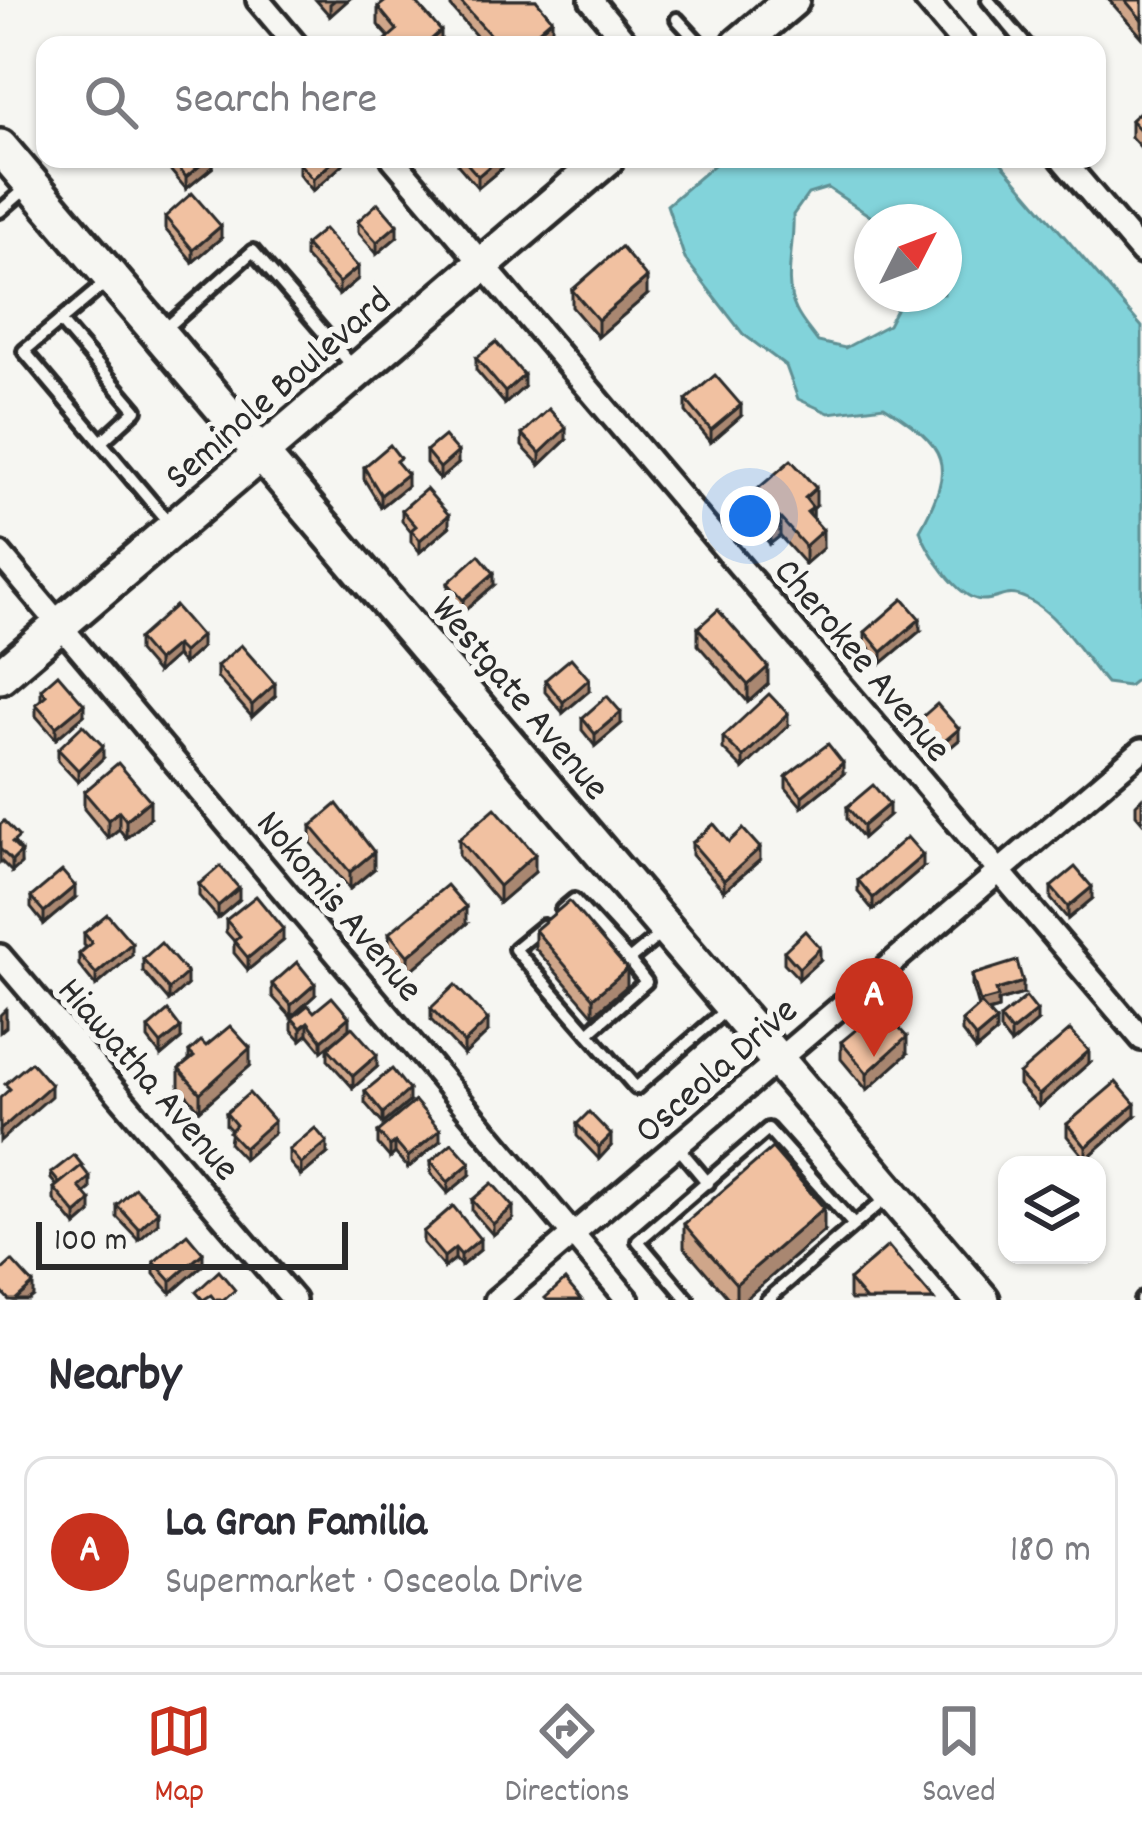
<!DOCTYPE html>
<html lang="en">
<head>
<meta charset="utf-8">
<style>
	:root { --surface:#fff; --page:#f7f7f7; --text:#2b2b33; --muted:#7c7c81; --line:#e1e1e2; --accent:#c8321e }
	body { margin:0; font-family:Dekko,sans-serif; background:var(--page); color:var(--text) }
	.controls { position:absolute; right:36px; bottom:36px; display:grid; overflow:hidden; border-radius:24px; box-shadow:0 3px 9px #0004 }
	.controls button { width:108px; height:108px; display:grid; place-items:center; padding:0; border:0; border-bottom:3px solid var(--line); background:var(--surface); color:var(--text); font:60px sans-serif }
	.compass { position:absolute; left:854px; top:204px; width:108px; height:108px; border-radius:50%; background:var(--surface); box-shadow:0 3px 9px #0004; rotate:48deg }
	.scale { position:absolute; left:36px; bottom:30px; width:312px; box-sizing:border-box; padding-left:12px; border:6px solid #2b2b2b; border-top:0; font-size:33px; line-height:42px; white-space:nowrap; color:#2b2b2b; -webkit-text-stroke:9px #f6f6f2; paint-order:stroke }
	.you { position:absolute; left:750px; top:516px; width:42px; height:42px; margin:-30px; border:9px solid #fff; border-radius:50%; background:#1a73e8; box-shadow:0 0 0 18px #1a73e833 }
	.badge { display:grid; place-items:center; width:78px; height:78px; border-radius:50%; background:var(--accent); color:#fff; font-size:39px; font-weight:700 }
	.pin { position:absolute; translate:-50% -99px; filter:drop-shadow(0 3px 6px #0008) }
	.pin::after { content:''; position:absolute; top:63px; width:42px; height:36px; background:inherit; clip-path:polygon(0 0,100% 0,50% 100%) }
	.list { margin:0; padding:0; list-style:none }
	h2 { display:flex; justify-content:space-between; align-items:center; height:156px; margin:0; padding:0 48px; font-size:51px }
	h2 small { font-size:39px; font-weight:400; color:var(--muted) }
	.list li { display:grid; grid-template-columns:78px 1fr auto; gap:36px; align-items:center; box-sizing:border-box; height:192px; margin:0 24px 24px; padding:0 24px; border:3px solid var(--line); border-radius:24px }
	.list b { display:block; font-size:45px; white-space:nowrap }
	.list p { margin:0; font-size:39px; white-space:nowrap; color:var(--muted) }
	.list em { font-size:39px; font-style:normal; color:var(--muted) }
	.icon { flex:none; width:66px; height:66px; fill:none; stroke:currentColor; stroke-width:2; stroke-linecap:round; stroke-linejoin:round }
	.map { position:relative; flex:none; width:1142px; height:1300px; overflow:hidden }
	.search { position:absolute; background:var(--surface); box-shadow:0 3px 9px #0004; left:36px; right:36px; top:36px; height:132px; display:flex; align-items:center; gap:30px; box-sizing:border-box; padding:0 42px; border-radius:24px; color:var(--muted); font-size:45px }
	.sheet { height:372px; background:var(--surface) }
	nav { display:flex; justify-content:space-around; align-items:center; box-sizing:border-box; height:168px; border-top:3px solid var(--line); background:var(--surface); font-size:33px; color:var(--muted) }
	nav a { display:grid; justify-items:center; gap:6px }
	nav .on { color:var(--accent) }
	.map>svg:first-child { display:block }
	.water { fill:#82d3da; stroke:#5f9094; stroke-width:3; fill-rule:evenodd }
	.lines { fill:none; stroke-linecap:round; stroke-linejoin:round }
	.lane-casing { stroke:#2b2b2b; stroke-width:20 }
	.street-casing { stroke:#2b2b2b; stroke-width:30 }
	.secondary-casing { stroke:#2b2b2b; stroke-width:42 }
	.lane { stroke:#f6f6f2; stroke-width:10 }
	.street { stroke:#f6f6f2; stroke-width:21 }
	.secondary { stroke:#f6f6f2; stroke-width:33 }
	.wall { fill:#cfa68a; stroke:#2b2b2b; stroke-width:3 }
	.shaded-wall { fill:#a98771; stroke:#2b2b2b; stroke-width:3 }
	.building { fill:#f1c1a1; stroke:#2b2b2b; stroke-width:3 }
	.labels { text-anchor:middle; stroke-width:12; stroke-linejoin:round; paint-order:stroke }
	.street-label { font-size:39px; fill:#2b2b2b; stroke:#f6f6f2 }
</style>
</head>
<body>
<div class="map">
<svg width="1142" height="1300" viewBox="0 0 1142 1300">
	<rect width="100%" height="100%" fill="#f6f6f2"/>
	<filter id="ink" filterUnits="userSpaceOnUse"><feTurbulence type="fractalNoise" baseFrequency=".00833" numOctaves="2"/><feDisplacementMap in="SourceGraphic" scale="24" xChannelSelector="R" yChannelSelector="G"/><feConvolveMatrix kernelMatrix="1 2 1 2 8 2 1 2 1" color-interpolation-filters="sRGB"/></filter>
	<g filter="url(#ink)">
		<path class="water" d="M721,159H998L1142,327V675L1128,686L1106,683C1084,657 1059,614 1027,599C1004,588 1001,601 981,600C958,599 926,550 920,530C957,463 947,447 884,406L829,413L798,399L786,366L743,334L685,259L667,205ZM828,188L879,222H944V294H904L888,325L845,348L818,342C811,332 801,321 796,310C782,283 795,244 793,215L808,194Z"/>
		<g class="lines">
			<defs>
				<g id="lane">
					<polyline points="988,0 1026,45"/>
					<polyline points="677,19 701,45"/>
					<polyline points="0,211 29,186"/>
					<polyline points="109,280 24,351 169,523"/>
					<polyline points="60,321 136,410 101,442"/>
					<polyline points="164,330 253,251 355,369"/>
					<polyline points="562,910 574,900 629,960 664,931"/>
					<polyline points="543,926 515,949 636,1088 728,1008"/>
					<polyline points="588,1033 646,982 629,960"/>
					<polyline points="677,1146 708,1183"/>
					<polyline points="854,1225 889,1196"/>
					<polyline points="688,1300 638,1241 768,1129 854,1225 767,1300"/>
					<polyline points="1141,1300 1142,1299"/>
				</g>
				<g id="street">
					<polyline points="258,0 296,45"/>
					<polyline points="591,0 628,45"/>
					<polyline points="926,0 964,45"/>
					<polyline points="393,159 1142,1039"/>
					<polyline points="1062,159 1142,253"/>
					<polyline points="0,554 628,1300"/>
					<polyline points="0,956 294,1300"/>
					<polyline points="496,1300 1142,750"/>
				</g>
				<g id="secondary">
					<polyline points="739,45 792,0"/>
					<polyline points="0,147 982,1300"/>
					<polyline points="0,676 606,159"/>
				</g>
			</defs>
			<use href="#lane" class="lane-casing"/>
			<use href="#street" class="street-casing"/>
			<use href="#secondary" class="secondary-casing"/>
			<use href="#lane" class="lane"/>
			<use href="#street" class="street"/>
			<use href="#secondary" class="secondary"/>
		</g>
		<g class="wall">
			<polygon points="316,0 348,0 330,16"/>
			<polygon points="451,0 536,0 552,36 542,45 484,45 451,7"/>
			<polygon points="1109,0 1142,0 1142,37"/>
			<polygon points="378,7 441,45 389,37 378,25"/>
			<polygon points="1142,110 1142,149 1131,137 1131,120"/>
			<polygon points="171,159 213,159 213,167 186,189 171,171"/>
			<polygon points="343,159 343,164 313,191 299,174 299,163"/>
			<polygon points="458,159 508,159 508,163 478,188 458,165"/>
			<polygon points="165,217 221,238 193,262 165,229"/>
			<polygon points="358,221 397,237 377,254 358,232"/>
			<polygon points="305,245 358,279 339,295 305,257"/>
			<polygon points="572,290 647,295 598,337 572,307"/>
			<polygon points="476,358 524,387 505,404 476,370"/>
			<polygon points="686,400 741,416 711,442 686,412"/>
			<polygon points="522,434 566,440 540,465 522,446"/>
			<polygon points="426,451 458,464 440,479 426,463"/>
			<polygon points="400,466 407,486 381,507 364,479 364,467"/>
			<polygon points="746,499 816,506 813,509 813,518 823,548 805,564 780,536 770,544 746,516"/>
			<polygon points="402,510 449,527 420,552 411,542 411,532 402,521"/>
			<polygon points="448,583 494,585 463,612 448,594"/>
			<polygon points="698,628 768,684 748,702 698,645"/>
			<polygon points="920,631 882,663 865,643 865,632"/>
			<polygon points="138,639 201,648 183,664 176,656 157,673 138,651"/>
			<polygon points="217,666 275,696 252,717 217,677"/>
			<polygon points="545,680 589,691 563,713 545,692"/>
			<polygon points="41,689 84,715 56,739 36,716 36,704 41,700"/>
			<polygon points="582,718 621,724 595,746 582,730"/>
			<polygon points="919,720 959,740 940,756 919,731"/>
			<polygon points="788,726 743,769 723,749 723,737"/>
			<polygon points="58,749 103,758 78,782 58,761"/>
			<polygon points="843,774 802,807 786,788 786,776"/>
			<polygon points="84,792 150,818 126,838 119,829 108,838 84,809"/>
			<polygon points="1142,798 1142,822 1136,815 1136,804"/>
			<polygon points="847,807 889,815 863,838 847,819"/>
			<polygon points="0,825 19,848 21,864 12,872 1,861 0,862"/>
			<polygon points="311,826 374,869 350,889 311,843"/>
			<polygon points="459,839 535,872 499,903 459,856"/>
			<polygon points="729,842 760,860 724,891 692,855 692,843"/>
			<polygon points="923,867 873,910 858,892 858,880"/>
			<polygon points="199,884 239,900 218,918 199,896"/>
			<polygon points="1051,887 1092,899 1068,919 1051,899"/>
			<polygon points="31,897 75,898 44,924 31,908"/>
			<polygon points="226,920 283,941 248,970 234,953 234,941 226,932"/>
			<polygon points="466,924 408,973 389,951 389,933"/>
			<polygon points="535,930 627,986 593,1015 535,948"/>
			<polygon points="84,933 132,955 96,986 79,965 79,954 86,947 84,945"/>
			<polygon points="784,951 820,960 799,979 784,963"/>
			<polygon points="143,959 187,985 169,1001 143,971"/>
			<polygon points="972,975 1023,994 998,1001 998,1009 988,1012 996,1033 976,1050 962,1032 962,1021 978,1007 972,986"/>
			<polygon points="272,984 315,995 291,1017 272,996"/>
			<polygon points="431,1008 488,1032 464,1055 431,1020"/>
			<polygon points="314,1012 349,1029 322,1051 308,1034 301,1040 292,1030 292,1018"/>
			<polygon points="1000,1018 1037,1022 1011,1044 1000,1030"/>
			<polygon points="148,1028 181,1039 161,1056 148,1039"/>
			<polygon points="841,1042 907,1054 867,1090 841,1059"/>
			<polygon points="206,1046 250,1066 200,1110 179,1087 179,1069 189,1061 189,1052"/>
			<polygon points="328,1048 377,1067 353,1088 328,1060"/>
			<polygon points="1089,1063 1039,1107 1019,1085 1019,1074"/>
			<polygon points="365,1091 409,1102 383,1124 365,1103"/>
			<polygon points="226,1113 274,1133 244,1159 229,1143 231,1130 226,1125"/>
			<polygon points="1135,1116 1086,1159 1067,1136 1067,1124"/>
			<polygon points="577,1124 611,1146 599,1159 577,1136"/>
			<polygon points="378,1132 440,1141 408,1168 395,1153 390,1158 378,1144"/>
			<polygon points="289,1150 327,1154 301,1176 289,1162"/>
			<polygon points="431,1161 470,1175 448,1193 431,1173"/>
			<polygon points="83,1169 90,1189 84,1193 91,1213 76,1226 54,1200 54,1188 57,1186 51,1179 51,1173"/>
			<polygon points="472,1200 513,1219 493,1235 472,1211"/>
			<polygon points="117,1205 158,1223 139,1240 117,1217"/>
			<polygon points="684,1224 824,1231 744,1300 730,1300 684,1247"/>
			<polygon points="423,1232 480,1250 461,1266 455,1259 444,1268 423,1243"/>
			<polygon points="154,1262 203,1265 171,1293 154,1274"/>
			<polygon points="849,1280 934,1300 851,1300 849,1297"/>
		</g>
		<g class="shaded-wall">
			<polygon points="335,0 348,0 330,16 330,4"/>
			<polygon points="552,19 552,36 542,45 522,45"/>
			<polygon points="441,31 441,45 425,45"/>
			<polygon points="208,159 213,159 213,167 186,189 186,177"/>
			<polygon points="336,159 343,159 343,164 313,191 313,179"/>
			<polygon points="498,159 508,159 508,163 478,188 478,176"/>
			<polygon points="397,225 397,237 377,254 377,242"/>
			<polygon points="221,226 221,238 193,262 193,250"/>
			<polygon points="358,267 358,279 339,295 339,283"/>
			<polygon points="647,278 647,295 598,337 598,320"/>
			<polygon points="524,375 524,387 505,404 505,392"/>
			<polygon points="741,405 741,416 711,442 711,430"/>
			<polygon points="566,428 566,440 540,465 540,453"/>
			<polygon points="458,452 458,464 440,479 440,468"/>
			<polygon points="407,474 407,486 381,507 381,495"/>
			<polygon points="816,488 816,506 813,509 813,525 805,498"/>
			<polygon points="449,515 449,527 420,552 420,540"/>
			<polygon points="780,518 780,536 770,544 770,527"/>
			<polygon points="823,530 823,548 805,564 805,546"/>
			<polygon points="494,573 494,585 463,612 463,600"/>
			<polygon points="920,619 920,631 882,663 882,652"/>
			<polygon points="201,636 201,648 183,664 183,652"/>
			<polygon points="176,645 176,656 157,673 157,661"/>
			<polygon points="768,667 768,684 748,702 748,685"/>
			<polygon points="589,679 589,691 563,713 563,702"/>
			<polygon points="275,684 275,696 252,717 252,705"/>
			<polygon points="84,704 84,715 56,739 56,727"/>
			<polygon points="621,712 621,724 595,746 595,734"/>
			<polygon points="788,714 788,726 743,769 743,757"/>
			<polygon points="959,729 959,740 940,756 940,745"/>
			<polygon points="103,746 103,758 78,782 78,770"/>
			<polygon points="843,763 843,774 802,807 802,796"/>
			<polygon points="150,800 150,818 126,838 126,820"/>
			<polygon points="889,804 889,815 863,838 863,826"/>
			<polygon points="119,811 119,829 108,838 108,820"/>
			<polygon points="760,848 760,860 724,891 724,880"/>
			<polygon points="21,852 21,864 12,872 12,861"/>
			<polygon points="374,852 374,869 350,889 350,872"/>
			<polygon points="535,854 535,872 499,903 499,886"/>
			<polygon points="923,855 923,867 873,910 873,898"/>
			<polygon points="75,886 75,898 44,924 44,912"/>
			<polygon points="1092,887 1092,899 1068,919 1068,907"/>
			<polygon points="239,888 239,900 218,918 218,906"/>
			<polygon points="466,907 466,924 408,973 408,956"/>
			<polygon points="283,929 283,941 248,970 248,958"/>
			<polygon points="132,943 132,955 96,986 96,974"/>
			<polygon points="820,948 820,960 799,979 799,968"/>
			<polygon points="627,969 627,986 593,1015 593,998"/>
			<polygon points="187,973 187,985 169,1001 169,989"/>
			<polygon points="1023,982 1023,994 998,1001 998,1009 980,1014 980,1002 996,990"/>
			<polygon points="315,984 315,995 291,1017 291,1005"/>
			<polygon points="6,1009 6,1027 0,1032 0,1015"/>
			<polygon points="1037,1011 1037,1022 1011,1044 1011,1032"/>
			<polygon points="349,1017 349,1029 322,1051 322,1040"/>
			<polygon points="488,1020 488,1032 464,1055 464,1043"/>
			<polygon points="996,1021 996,1033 976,1050 976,1038"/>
			<polygon points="308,1022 308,1034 301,1040 301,1028"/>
			<polygon points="181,1028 181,1039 161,1056 161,1044"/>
			<polygon points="907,1037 907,1054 867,1090 867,1073"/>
			<polygon points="250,1048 250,1066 200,1110 200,1093"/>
			<polygon points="1089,1051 1089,1063 1039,1107 1039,1095"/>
			<polygon points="377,1055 377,1067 353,1088 353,1076"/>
			<polygon points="51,1085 51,1096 0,1141 0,1130"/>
			<polygon points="409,1090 409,1102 383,1124 383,1113"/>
			<polygon points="1135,1104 1135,1116 1086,1159 1086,1147"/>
			<polygon points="274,1121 274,1133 244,1159 244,1148"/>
			<polygon points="440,1130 440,1141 408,1168 408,1157"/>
			<polygon points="611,1135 611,1146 599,1159 599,1147"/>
			<polygon points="327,1142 327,1154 301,1176 301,1164"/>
			<polygon points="395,1142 395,1153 390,1158 390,1146"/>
			<polygon points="470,1163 470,1175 448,1193 448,1182"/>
			<polygon points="90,1177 90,1189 79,1198 79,1187"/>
			<polygon points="91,1201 91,1213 76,1226 76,1214"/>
			<polygon points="513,1207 513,1219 493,1235 493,1224"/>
			<polygon points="824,1208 824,1231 744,1300 736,1300 736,1284"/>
			<polygon points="158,1211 158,1223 139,1240 139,1229"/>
			<polygon points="480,1239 480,1250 461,1266 461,1255"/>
			<polygon points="455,1248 455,1259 444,1268 444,1257"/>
			<polygon points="203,1253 203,1265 171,1293 171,1281"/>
			<polygon points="33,1284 33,1296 28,1300 15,1300"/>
		</g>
		<g class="building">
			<polygon points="387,0 414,0 441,31 425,45 380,45 397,30 378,7"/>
			<polygon points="459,0 536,0 552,19 522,45 499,45"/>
			<polygon points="1125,0 1142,0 1142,20"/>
			<polygon points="1142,110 1142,132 1131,120"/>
			<polygon points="171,159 208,159 186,177"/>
			<polygon points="303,159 336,159 313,179 299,163"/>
			<polygon points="463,159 498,159 478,176"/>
			<polygon points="192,193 221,226 193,250 165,217"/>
			<polygon points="378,203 397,225 377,242 358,221"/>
			<polygon points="324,229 358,267 339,283 305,245"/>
			<polygon points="621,247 647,278 598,320 572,290"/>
			<polygon points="496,342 524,375 505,392 476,358"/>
			<polygon points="715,375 741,405 711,430 686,400"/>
			<polygon points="549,409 566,428 540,453 522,434"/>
			<polygon points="444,436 458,452 440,468 426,451"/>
			<polygon points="390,445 400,458 396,461 407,474 381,495 364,467"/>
			<polygon points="791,460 816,488 805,498 813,508 807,512 823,530 805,546 780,518 770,527 746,499"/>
			<polygon points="426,489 449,515 420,540 411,530 416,526 402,510"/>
			<polygon points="479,555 494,573 463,600 448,583"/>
			<polygon points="903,599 920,619 882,652 865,632"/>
			<polygon points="175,606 201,636 183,652 176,645 157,661 138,639"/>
			<polygon points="718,610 768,667 748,685 698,628"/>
			<polygon points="241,645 275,684 252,705 217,666"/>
			<polygon points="571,658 589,679 563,702 545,680"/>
			<polygon points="58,674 84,704 56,727 36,704 46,695 41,689"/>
			<polygon points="769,694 788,714 743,757 723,737"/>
			<polygon points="607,696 621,712 595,734 582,718"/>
			<polygon points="937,704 959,729 940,745 919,720"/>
			<polygon points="83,725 103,746 78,770 58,749"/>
			<polygon points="828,744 843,763 802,796 786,776"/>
			<polygon points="118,763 150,800 126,820 119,811 108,820 84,792"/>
			<polygon points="873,785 889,804 863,826 847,807"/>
			<polygon points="337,804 374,852 350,872 311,826"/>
			<polygon points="495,808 535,854 499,886 459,839"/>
			<polygon points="4,821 19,837 12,843 21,852 12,861 1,850 0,851 0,825"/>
			<polygon points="714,824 729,842 743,829 760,848 724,880 692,843"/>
			<polygon points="907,837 923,855 873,898 858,880"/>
			<polygon points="220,866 239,888 218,906 199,884"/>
			<polygon points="1075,867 1092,887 1068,907 1051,887"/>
			<polygon points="62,871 75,886 44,912 31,897"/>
			<polygon points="447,885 466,907 408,956 389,933"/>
			<polygon points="256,896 283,929 248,958 234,941 240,936 226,920"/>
			<polygon points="569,901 627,969 593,998 535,930"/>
			<polygon points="107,914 132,943 96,974 79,954 92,943 84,933"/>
			<polygon points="805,931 820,948 799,968 784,951"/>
			<polygon points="161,943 187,973 169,989 143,959"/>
			<polygon points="1017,961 1023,982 996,990 998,997 980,1002 972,975"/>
			<polygon points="297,962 315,984 291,1005 272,984"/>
			<polygon points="455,985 488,1020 464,1043 431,1008"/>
			<polygon points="332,997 349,1017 322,1040 308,1022 301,1028 292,1018 308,1005 314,1012"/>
			<polygon points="1026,997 1037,1011 1011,1032 1000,1018"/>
			<polygon points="981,1004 996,1021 976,1038 962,1021"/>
			<polygon points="881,1009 907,1037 867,1073 841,1042"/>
			<polygon points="168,1011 181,1028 161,1044 148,1028"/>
			<polygon points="230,1026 250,1048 200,1093 179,1069 194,1057 189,1052 201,1041 206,1046"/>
			<polygon points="352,1027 377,1055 353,1076 328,1048"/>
			<polygon points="1070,1030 1089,1051 1039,1095 1019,1074"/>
			<polygon points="31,1062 51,1085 0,1130 0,1098 10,1089 5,1084"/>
			<polygon points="392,1069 409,1090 383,1113 365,1091"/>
			<polygon points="1116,1082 1135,1104 1086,1147 1067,1124"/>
			<polygon points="249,1093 274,1121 244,1148 229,1132 236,1125 226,1113"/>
			<polygon points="415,1101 440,1130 408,1157 395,1142 390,1146 378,1132"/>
			<polygon points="589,1112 611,1135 599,1147 577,1124"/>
			<polygon points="315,1128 327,1142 301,1164 289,1150"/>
			<polygon points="452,1143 470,1163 448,1182 431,1161"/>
			<polygon points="772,1148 824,1208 736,1284 684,1224"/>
			<polygon points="74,1155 83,1166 60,1184 51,1173"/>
			<polygon points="81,1166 90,1177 79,1187 91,1201 76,1214 54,1188"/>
			<polygon points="492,1183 513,1207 493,1224 472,1200"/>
			<polygon points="135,1188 158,1211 139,1229 117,1205"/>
			<polygon points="453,1206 480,1239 461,1255 455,1248 444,1257 423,1232"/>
			<polygon points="187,1234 203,1253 171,1281 154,1262"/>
			<polygon points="888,1246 934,1300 866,1300 849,1280"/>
			<polygon points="12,1261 33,1284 15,1300 9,1300 0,1290 0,1272"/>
			<polygon points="219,1271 235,1290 224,1300 215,1300 211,1295 203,1300 196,1292"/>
			<polygon points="565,1280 582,1300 547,1300 545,1298"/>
		</g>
	</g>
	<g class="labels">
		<g class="street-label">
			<text transform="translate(276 386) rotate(-41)" y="14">Seminole Boulevard</text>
			<text transform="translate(865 658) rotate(50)" y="14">Cherokee Avenue</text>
			<text transform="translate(523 696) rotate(50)" y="14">Westgate Avenue</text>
			<text transform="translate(342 904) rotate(50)" y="14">Nokomis Avenue</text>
			<text transform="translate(714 1068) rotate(-41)" y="14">Osceola Drive</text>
			<text transform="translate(151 1077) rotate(49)" y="14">Hiawatha Avenue</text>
		</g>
	</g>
</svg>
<div class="controls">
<button><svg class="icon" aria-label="layers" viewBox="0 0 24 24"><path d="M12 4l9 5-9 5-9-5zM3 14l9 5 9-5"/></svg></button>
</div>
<svg class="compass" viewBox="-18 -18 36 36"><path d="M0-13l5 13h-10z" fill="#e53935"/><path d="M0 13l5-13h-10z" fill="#7c7c81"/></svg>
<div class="scale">100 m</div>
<div class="you"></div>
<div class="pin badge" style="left:874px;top:1057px">A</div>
<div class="search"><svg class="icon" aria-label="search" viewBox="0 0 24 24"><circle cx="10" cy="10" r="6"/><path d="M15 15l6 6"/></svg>Search here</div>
</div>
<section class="sheet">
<h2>Nearby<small></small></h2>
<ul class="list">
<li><span class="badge">A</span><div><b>La Gran Familia</b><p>Supermarket · Osceola Drive</p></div><em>180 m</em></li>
</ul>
</section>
<nav>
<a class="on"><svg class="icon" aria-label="map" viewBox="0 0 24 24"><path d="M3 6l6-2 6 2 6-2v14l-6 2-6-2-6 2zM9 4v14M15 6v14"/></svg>Map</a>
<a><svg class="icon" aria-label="directions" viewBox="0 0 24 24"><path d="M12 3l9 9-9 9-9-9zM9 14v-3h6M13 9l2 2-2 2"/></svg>Directions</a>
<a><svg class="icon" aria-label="saved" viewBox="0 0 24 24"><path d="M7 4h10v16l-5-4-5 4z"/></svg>Saved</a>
</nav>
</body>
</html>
